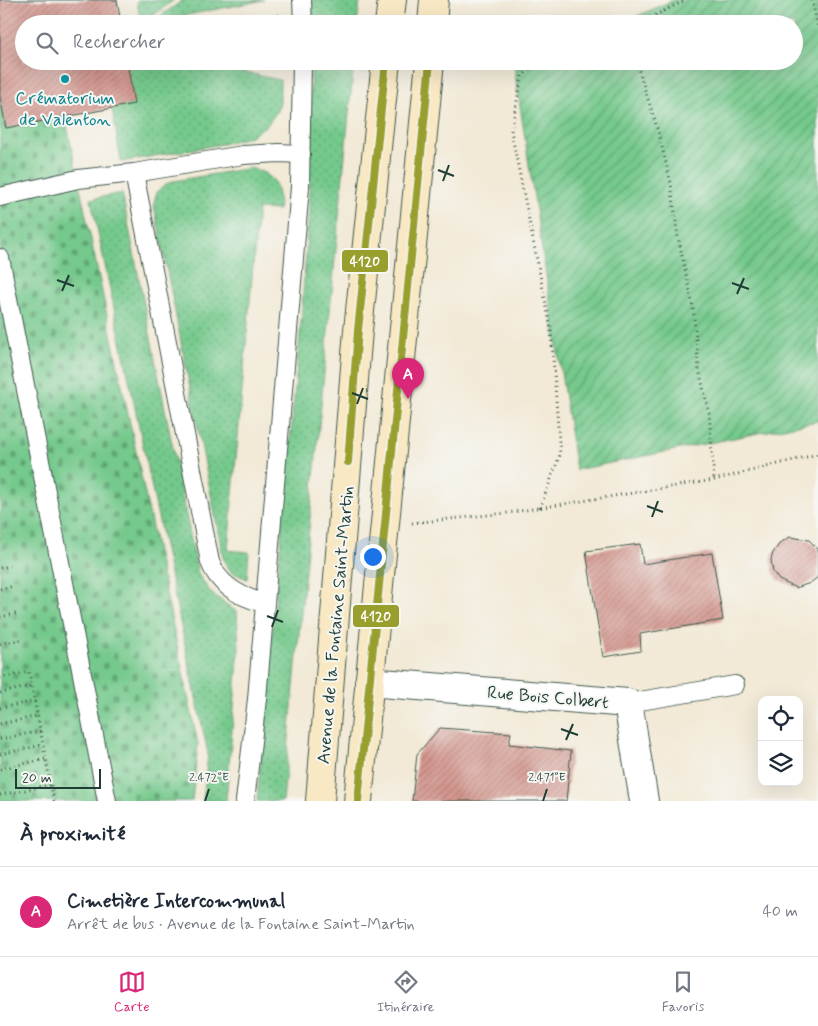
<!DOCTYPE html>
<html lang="fr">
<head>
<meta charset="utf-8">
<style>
	:root { --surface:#fff; --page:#f6f6f7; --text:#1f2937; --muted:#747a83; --line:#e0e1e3; --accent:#db2777 }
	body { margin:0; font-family:Mynerve,sans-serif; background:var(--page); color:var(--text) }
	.controls { position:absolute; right:15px; bottom:15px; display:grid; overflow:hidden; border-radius:10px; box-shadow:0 5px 20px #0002 }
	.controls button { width:45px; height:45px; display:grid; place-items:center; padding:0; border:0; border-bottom:1px solid var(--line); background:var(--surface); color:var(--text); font:25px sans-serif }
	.scale { position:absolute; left:15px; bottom:12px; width:86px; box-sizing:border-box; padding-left:5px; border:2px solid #1f3d34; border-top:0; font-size:14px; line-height:18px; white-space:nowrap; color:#1f3d34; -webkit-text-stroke:4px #f6f6f2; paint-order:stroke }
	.you { position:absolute; left:372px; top:556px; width:18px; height:18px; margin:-12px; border:4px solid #fff; border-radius:50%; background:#1a73e8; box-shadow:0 0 0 8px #1a73e833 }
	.badge { display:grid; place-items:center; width:32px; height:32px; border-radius:50%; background:var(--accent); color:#fff; font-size:16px; font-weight:700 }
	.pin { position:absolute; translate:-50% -41px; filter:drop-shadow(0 1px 2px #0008) }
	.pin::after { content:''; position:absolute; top:26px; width:18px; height:15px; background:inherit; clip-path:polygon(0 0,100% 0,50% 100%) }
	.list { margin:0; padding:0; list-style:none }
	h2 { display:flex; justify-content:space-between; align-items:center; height:65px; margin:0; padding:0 20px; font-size:21px }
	h2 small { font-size:16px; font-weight:400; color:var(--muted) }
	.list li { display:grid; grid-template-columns:32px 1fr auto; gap:15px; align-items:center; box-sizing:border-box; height:90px; padding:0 20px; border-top:1px solid var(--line) }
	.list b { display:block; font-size:19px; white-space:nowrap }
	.list p { margin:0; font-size:16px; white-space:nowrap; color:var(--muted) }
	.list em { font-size:16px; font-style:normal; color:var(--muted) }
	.icon { flex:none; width:28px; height:28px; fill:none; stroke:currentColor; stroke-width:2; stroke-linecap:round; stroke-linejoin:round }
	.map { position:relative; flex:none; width:818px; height:801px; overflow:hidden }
	.search { position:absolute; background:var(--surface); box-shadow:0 5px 20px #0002; left:15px; right:15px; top:15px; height:55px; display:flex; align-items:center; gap:12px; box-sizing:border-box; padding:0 18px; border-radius:28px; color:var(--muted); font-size:19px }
	.sheet { height:155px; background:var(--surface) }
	nav { display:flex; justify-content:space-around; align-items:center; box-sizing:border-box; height:70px; border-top:1px solid var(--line); background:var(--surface); font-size:14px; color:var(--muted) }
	nav a { display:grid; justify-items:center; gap:2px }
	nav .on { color:var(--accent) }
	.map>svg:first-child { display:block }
	.grass { fill:url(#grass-dots); stroke:#4a8360 }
	.cemetery { fill:url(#cemetery-stones); stroke:#4a8360 }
	.garden { fill:url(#garden-furrows); stroke:#4a8360 }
	.building { fill:url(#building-hatch) }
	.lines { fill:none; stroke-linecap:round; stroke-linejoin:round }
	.lane-casing { stroke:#3f574c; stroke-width:20 }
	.street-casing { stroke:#3f574c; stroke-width:30 }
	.secondary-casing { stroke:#3f574c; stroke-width:30 }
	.path { stroke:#3f574c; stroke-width:3; stroke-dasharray:1 4; stroke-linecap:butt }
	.lane { stroke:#fff; stroke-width:18 }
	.street { stroke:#fff; stroke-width:28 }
	.secondary { stroke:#f8e8c3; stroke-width:28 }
	.bus-1-casing { stroke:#f6f6f2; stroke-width:11 }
	.bus-1 { stroke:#999f2d; stroke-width:8 }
	.ticks { fill:none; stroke:#1f3d34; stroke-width:2 }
	.culture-dot { fill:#0f9aa8; stroke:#f6f6f2; stroke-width:2 }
	.labels { text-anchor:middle; stroke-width:4; stroke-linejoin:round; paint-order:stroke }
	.culture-label { font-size:18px; fill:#0d838f; stroke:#f6f6f2 }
	.street-label { font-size:18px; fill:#1f3d34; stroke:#f6f6f2 }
	.ticks-label { font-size:12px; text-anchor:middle; fill:#1f3d34; stroke:#f6f6f2; stroke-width:4; stroke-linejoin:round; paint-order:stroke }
	.line-badge { stroke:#f6f6f2; stroke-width:2 }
	.badge-label { font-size:14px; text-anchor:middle; font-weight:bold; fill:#fff }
</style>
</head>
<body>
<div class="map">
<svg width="818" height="801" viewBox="0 0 818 801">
	<defs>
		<pattern id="grass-dots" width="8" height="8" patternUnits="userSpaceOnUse" patternTransform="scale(1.25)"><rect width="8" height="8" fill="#75c98c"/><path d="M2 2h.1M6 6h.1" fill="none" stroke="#5fa473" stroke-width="1.8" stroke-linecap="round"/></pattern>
		<pattern id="cemetery-stones" width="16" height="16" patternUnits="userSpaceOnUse" patternTransform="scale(1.25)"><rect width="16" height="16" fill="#75c98c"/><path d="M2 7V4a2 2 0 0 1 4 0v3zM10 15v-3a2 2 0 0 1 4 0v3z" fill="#5fa473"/></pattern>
		<pattern id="garden-furrows" width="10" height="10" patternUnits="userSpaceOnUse" patternTransform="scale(1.25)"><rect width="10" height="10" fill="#75c98c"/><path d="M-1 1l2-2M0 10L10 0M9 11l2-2" fill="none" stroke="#5fa473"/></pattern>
		<pattern id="building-hatch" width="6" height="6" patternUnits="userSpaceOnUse" patternTransform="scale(1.25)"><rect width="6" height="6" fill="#d4958d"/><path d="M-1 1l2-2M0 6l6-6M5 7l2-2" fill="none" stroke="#ab7b74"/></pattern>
	</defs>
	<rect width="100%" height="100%" fill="#f6f6f2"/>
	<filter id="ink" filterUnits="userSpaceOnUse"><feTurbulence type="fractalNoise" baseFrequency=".02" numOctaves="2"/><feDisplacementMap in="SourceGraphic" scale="10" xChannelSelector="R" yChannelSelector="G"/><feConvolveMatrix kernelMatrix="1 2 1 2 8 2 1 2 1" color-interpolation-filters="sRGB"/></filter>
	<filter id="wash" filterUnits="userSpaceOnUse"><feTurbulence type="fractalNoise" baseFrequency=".0096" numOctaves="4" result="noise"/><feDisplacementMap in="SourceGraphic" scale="20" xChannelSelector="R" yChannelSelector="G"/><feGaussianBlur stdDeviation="1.12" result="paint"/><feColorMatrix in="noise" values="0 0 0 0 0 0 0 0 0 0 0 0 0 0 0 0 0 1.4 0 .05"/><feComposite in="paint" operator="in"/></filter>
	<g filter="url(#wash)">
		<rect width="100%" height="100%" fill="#f2e9d6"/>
		<g class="grass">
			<polygon points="139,0 174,0 155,14 140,17 137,3"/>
			<polygon points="183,0 264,0 152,22"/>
			<polygon points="312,0 360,0 357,24 312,24"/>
			<polygon points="127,61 193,61 280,80 280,103 276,113 267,125 249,137 222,144 121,162 112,108 134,104"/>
			<polygon points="311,61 354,61 283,801 257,801 301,323 309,209"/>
			<path d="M250,168C277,175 278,184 279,210L258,209L228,550L249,552L247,579L231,572L224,561L154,205C155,191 160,186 173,181Z"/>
			<polygon points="122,193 198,574 211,593 237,612 239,648 226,801 203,801 208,754 91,199"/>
		</g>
		<polygon class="cemetery" points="0,97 6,128 65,117 198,744 192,801 0,801"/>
		<polygon class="garden" points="674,0 818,0 818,421 576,470 514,67 529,61 794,61 794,24 618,24"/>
		<g id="blocks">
			<g class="building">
				<polygon points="0,0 117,0 121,24 24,24 24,61 127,61 134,104 6,128 0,97"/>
				<polygon points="790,537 809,540 818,549 818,577 810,583 796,588 779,580 773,572 771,560 773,553 780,543"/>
				<polygon points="640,544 643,564 712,553 723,620 640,634 641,651 603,657 586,551"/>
				<polygon points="440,728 511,733 509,744 571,751 566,801 412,801 417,754"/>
			</g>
		</g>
	</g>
	<g filter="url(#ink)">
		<use href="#blocks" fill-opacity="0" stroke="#3f574c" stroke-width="1"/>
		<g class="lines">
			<defs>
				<g id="lane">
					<polyline points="302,0 303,24"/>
					<path d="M134,173L210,562C219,586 240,597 264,603"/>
					<polyline points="0,197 78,179 134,173 243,155 279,153 301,154"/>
					<polyline points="0,258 107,801"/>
					<polyline points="628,703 735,685"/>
					<polyline points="245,801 257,699 300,187 302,61"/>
				</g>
				<polyline id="street" points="369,682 628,703 644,801"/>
				<g id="secondary">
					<polyline points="389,24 392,0"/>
					<polyline points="432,24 434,0"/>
					<polyline points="320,801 358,330 386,61"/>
					<polyline points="358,801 430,61"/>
				</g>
			</defs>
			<use href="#lane" class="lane-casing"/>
			<use href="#street" class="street-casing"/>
			<use href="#secondary" class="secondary-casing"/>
			<g class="path">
				<polyline points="812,0 818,27"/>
				<polyline points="224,24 280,15"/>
				<polyline points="637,24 686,0"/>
				<polyline points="636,61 658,131 671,183 678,237 693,306 699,370 709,412 714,480"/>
				<polyline points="540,508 560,455 551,329 511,131 522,76 541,61"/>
				<polyline points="412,523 507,513 714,480 818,454"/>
				<polyline points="0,539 5,538"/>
				<polyline points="0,568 10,566"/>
				<polyline points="0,589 14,586"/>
				<polyline points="0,617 19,613"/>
				<polyline points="0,644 24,639"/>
				<polyline points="0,678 29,672 54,801"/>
				<polyline points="0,693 32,686"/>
				<polyline points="0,708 35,701"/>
				<polyline points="0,724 38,716"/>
				<polyline points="0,739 41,731"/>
				<polyline points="0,754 43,745"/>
				<polyline points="0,769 46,759"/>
				<polyline points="0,795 51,785"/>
			</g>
			<use href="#lane" class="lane"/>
			<use href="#street" class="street"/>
			<use href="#secondary" class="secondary"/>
			<defs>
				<g id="bus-1">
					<polyline points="348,462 358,330 386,61"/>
					<polyline points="358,801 430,61"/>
				</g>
			</defs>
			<use href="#bus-1" class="bus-1-casing"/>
			<use href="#bus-1" class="bus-1"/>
		</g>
	</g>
	<path class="ticks" d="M438,170L454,176M443,181L449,165M57,280L74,286M732,283L749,289M62,291L69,275M737,294L744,278M352,393L368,399M357,404L363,388M647,506L663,512M652,517L658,501M267,616L283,622M272,627L278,610M561,729L578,735M566,740L573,724M205,801L209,789M543,801L547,789"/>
	<circle class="culture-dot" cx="65" cy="79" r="5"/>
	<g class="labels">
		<g class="culture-label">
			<text x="65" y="104">Crématorium<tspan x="65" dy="21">de Valenton</tspan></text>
		</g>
		<g class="street-label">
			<text transform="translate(335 625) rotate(-85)" y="6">Avenue de la Fontaine Saint-Martin</text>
			<text transform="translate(548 697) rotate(5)" y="6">Rue Bois Colbert</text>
		</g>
	</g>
	<g class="ticks-label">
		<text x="209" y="781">2.472°E</text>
		<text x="547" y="781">2.471°E</text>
	</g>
	<g class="line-badge">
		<rect x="341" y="249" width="48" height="24" rx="5" fill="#999f2d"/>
		<rect x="352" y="604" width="48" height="24" rx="5" fill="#999f2d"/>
	</g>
	<g class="badge-label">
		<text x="365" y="266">4120</text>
		<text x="376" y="621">4120</text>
	</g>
</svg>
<div class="controls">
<button><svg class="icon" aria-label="locate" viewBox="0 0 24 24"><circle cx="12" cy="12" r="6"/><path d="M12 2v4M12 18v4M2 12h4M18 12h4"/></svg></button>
<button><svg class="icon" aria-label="layers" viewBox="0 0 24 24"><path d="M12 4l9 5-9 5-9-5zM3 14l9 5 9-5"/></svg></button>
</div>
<div class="scale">20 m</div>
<div class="you"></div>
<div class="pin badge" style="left:408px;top:399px">A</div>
<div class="search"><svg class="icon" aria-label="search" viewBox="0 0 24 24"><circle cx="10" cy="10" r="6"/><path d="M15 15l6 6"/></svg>Rechercher</div>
</div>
<section class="sheet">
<h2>À proximité<small></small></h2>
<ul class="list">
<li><span class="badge">A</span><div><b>Cimetière Intercommunal</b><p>Arrêt de bus · Avenue de la Fontaine Saint-Martin</p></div><em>40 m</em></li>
</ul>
</section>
<nav>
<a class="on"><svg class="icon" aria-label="map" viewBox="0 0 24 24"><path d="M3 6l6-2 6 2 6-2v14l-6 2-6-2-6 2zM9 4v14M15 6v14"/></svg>Carte</a>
<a><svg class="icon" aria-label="directions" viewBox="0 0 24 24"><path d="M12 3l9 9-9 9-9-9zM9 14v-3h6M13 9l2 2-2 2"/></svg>Itinéraire</a>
<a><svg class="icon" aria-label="saved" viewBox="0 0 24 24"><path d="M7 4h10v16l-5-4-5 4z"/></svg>Favoris</a>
</nav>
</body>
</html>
